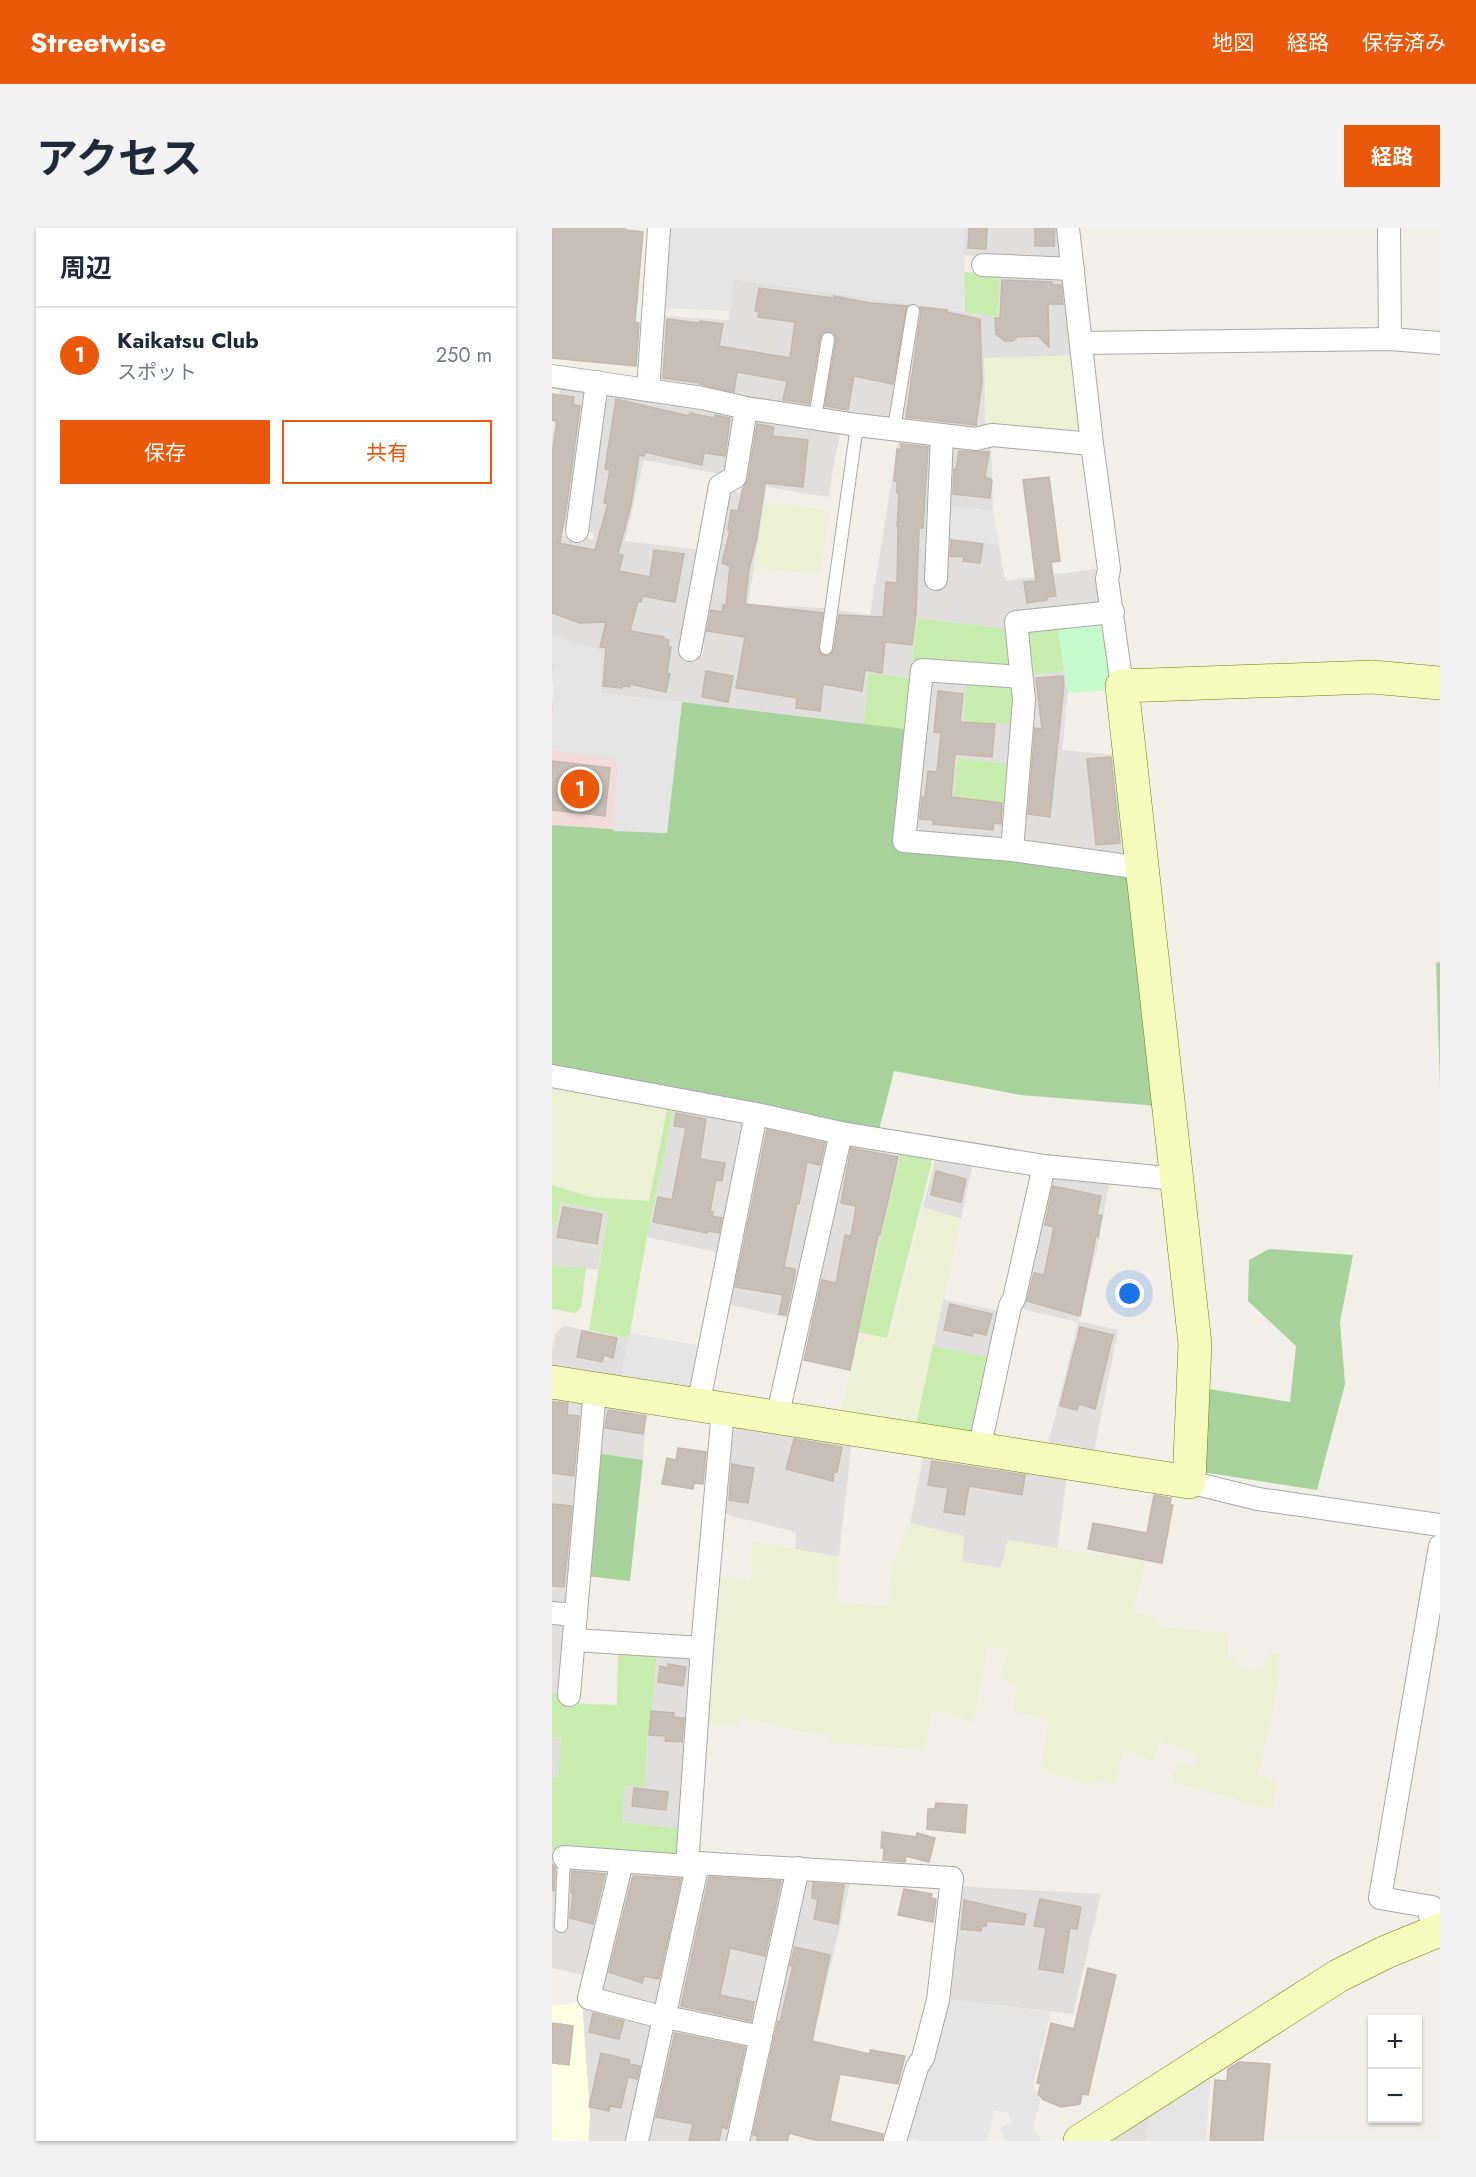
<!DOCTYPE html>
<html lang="ja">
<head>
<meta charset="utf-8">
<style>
	:root { --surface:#fff; --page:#f2f2f3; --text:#1f2937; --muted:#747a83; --line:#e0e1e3; --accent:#ea580c }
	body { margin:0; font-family:Jost,"Noto Sans JP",sans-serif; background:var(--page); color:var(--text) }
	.controls { position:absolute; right:18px; bottom:18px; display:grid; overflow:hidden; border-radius:0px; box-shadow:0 2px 4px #0004 }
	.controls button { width:54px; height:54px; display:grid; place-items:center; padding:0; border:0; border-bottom:2px solid var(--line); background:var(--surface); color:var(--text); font:30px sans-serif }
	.you { position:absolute; left:578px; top:1066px; width:21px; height:21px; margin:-15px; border:4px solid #fff; border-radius:50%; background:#1a73e8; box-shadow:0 0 0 9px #1a73e833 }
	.badge { display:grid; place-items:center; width:39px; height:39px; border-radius:50%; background:var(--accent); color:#fff; font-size:20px; font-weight:700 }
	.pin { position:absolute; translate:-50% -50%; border:3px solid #fff; box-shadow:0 2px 6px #0006 }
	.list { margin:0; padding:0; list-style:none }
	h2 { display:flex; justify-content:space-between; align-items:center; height:78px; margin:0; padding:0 24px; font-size:26px }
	h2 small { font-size:20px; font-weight:400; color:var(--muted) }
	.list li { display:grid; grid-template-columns:39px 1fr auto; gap:18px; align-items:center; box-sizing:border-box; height:96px; padding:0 24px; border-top:2px solid var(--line) }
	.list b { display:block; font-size:22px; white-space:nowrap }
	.list p { margin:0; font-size:20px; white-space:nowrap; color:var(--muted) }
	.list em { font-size:20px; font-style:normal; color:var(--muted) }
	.actions { display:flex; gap:12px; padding:18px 24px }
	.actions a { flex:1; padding:14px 0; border:2px solid var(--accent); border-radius:0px; text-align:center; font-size:21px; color:var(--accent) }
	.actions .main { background:var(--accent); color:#fff }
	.map { position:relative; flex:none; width:888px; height:1913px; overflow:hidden; border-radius:0px }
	header { display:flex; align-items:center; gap:36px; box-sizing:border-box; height:84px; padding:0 30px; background:var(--accent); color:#fff }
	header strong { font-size:28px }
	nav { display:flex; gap:33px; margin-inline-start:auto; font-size:21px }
	.intro { display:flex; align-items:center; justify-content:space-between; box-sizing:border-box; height:144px; padding:0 36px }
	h1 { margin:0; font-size:42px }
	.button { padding:15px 27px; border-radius:0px; background:var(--accent); color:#fff; font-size:21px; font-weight:700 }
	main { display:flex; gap:36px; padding:0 36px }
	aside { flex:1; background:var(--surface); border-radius:0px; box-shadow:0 2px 4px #0004 }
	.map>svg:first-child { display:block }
	.residential { fill:#e0dfde }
	.commercial { fill:#f2dbd8 }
	.education { fill:#fdffe4 }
	.farmland { fill:#ecf0d4 }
	.grass { fill:#c8ecae }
	.forest { fill:#a8d29c }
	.park { fill:#c6fbce }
	.parking { fill:#e5e5e5 }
	.building { fill:#c7bfb7; stroke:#c4b7aa; stroke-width:1.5 }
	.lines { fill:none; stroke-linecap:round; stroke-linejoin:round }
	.lane-casing { stroke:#a8a8a8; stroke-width:14 }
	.street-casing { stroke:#a8a8a8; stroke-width:24 }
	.secondary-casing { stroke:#697f02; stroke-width:34 }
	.lane { stroke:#fff; stroke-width:12 }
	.street { stroke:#fff; stroke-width:22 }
	.secondary { stroke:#f4fbbd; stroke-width:33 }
</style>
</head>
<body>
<header>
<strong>Streetwise</strong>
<nav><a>地図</a><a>経路</a><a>保存済み</a></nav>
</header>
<div class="intro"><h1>アクセス</h1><a class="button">経路</a></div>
<main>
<aside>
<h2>周辺<small></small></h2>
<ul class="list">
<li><span class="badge">1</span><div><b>Kaikatsu Club</b><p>スポット</p></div><em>250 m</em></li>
</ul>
<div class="actions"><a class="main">保存</a><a>共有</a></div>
</aside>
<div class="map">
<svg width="888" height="1913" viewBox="0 0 888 1913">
	<rect width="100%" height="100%" fill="#f2efe8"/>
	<g class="residential">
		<polygon points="412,0 507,0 510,26 503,33 412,27"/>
		<polygon points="448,46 508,48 514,55 521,127 433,199 425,199 424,206 347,197 366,77 446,89"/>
		<polygon points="181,51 358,76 340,195 261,185 112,157 105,145 110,88 177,92"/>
		<polygon points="9,155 38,166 20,293 13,299 5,298 3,306 42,312 42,305 36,304 31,295 50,168 57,162 179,184 186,192 177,241 169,246 92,232 73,313 143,321 149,327 133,428 146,430 151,427 152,415 147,409 162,328 168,322 170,312 165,307 173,268 181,263 188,265 200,198 208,187 289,200 276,269 215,259 196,376 272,380 318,387 347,207 384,212 391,308 447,317 453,353 544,341 548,372 542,378 455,387 457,401 365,390 358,450 316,445 312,497 49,465 2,436 0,460 0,208"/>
		<polygon points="395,212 439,218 441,283 393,278"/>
		<polygon points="513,443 516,465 510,522 565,527 576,619 567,627 474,614 468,606 478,447"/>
		<polygon points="382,451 414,455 462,496 458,536 406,530 455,575 452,604 444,612 370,604 362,596 375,456"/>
		<polygon points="123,875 191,888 196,897 169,1025 95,1009"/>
		<polygon points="209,893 281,909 240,1091 172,1075"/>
		<polygon points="293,911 350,921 306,1104 254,1093"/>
		<polygon points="384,929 421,935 409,991 371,979"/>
		<polygon points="497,943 558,951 546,1018 526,1093 566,1102 541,1229 495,1221 526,1094 465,1080"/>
		<polygon points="9,974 56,984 46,1042 0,1037 0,996 4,997"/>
		<polygon points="391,1071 453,1084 443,1131 381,1118"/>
		<polygon points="12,1098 77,1110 68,1154 0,1144 0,1123 4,1104"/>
		<polygon points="0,1166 37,1172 18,1382 0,1381"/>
		<polygon points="48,1174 95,1181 91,1232 44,1225"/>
		<polygon points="180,1194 300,1213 287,1329 243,1321 244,1304 179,1288 168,1281"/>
		<polygon points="372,1225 515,1248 505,1321 456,1312 449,1340 410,1334 411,1308 358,1295"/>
		<polygon points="0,1392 18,1393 13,1467 0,1465"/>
		<polygon points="105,1424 140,1425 132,1601 70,1594 73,1557 92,1559 98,1481 100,1481"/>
		<polygon points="0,1509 9,1510 6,1549 0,1549"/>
		<polygon points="0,1622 9,1623 15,1633 59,1638 35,1748 0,1740"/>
		<polygon points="74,1644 133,1645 110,1779 48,1767"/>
		<polygon points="150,1646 239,1651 206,1798 125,1784"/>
		<polygon points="300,1647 237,1913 193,1913 250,1652"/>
		<polygon points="404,1658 549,1666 521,1786 392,1771"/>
		<polygon points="30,1774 104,1798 78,1913 36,1913 38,1887"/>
		<polygon points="116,1799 197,1813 179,1913 90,1913"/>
		<polygon points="597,1884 595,1913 550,1913"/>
	</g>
	<polygon class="commercial" points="0,472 71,475 61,603 0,597"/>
	<polygon class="education" points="30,1774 38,1887 36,1913 0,1913 0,1778"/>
	<g class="farmland">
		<polygon points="521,127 529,201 522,209 433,199 432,130"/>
		<polygon points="212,275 278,282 267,346 202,340"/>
		<polygon points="0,856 116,877 97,973 38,969 0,957"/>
		<polygon points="371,979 409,991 363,1201 288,1190 306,1104 339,1110"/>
		<polygon points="358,1295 412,1308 410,1334 449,1340 456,1312 594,1334 580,1385 597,1387 609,1399 676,1405 676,1429 693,1442 701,1444 711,1439 717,1425 728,1425 723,1475 706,1547 725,1554 720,1581 620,1554 626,1536 641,1540 645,1527 607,1513 601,1533 572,1522 563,1555 546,1553 541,1557 489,1541 497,1492 460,1483 465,1459 449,1451 455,1422 436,1417 421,1494 402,1486 379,1484 374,1522 277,1514 277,1507 250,1504 211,1494 187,1491 186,1497 150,1497 162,1347 199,1353 199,1313 287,1329 284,1374 336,1378 341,1339"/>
	</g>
	<g class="grass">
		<polygon points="412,44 448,46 446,89 413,84"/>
		<polygon points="365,390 457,401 461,433 454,441 360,433"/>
		<polygon points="505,398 513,443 478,447 473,409 479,401"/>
		<polygon points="316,445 358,450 354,501 312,497"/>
		<polygon points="414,455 457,457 463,463 462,496 412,493"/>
		<polygon points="406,530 458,536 455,575 402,569"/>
		<polygon points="123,875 95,1009 77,1110 37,1102 56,984 9,974 4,997 0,996 0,957 38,969 97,973 116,877"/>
		<polygon points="350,921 379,927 379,937 335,1110 306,1104"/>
		<polygon points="0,1037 34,1040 29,1079 23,1085 0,1081"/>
		<polygon points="381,1118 443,1131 427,1206 363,1201"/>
		<polygon points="66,1421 105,1424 100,1481 98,1482 92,1559 73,1558 70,1594 132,1601 130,1623 120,1632 0,1622 0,1549 6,1549 9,1510 0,1509 0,1465 13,1467 13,1475 65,1477"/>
	</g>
	<g class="forest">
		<polygon points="130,474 354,501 343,620 570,645 579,657 607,878 468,867 342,843 326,906 0,844 0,597 114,605"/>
		<polygon points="888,734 888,859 884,735"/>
		<polygon points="717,1021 801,1027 788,1094 793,1156 765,1262 650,1244 657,1161 738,1174 744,1118 696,1073 697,1032"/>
		<polygon points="44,1225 91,1232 78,1353 34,1348"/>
	</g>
	<polygon class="park" points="544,395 552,401 558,462 516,465 505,398"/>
	<g class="parking">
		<polygon points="116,0 412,0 413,84 182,51 178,83 110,80"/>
		<polygon points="393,278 441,283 447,317 391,308"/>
		<polygon points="0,407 49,422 50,465 130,474 115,605 61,603 66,532 0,522 2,436 0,435"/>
		<polygon points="78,1105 150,1118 143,1160 68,1155"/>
		<polygon points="392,1771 499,1784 481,1858 488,1873 481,1900 489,1913 454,1913 447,1901 460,1894 455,1885 442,1882 435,1913 370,1913 354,1909"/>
		<polygon points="659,1843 654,1913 595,1913 597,1884"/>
	</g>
	<g class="building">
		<polygon points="0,0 73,0 73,2 91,4 83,94 87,95 84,138 0,130"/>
		<polygon points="417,0 435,0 434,21 416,20"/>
		<polygon points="483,0 503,0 502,18 483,18"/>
		<polygon points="450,52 500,54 500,57 509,57 511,76 496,76 497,119 486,108 465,109 461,113 453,113 444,106 443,90 448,90"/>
		<polygon points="207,60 249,66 282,70 282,68 318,75 355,78 341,156 302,148 296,182 273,178 284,112 282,105 277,103 270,105 268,110 257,176 231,172 235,153 185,144 182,164 148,156 149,155 111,150 115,91 147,95 148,93 171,96 167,118 238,130 243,94 206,89 207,83 203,83"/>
		<polygon points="368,79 395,82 394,84 428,91 430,154 424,197 354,189 369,84"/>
		<polygon points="0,166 22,169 21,177 28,178 14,282 8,315 6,315 43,322 56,275 52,275 58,242 53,241 64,171 137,188 138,185 162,190 163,187 178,190 173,228 152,225 150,237 93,224 92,228 87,227 79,277 66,326 71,327 67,343 98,349 102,322 132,326 123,374 91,368 89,374 86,373 78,403 112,409 112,411 117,412 116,418 119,419 115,445 118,446 114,464 78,456 78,459 71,458 70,460 51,458 54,420 48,419 54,394 28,395 0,385 0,226 5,194 0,192"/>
		<polygon points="205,196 222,199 220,208 256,212 251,259 213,255 205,309 197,341 193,376 271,385 266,419 269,426 273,428 278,427 282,422 287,387 331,389 334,354 345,355 346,298 345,298 347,265 345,265 345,253 342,253 345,221 349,222 349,216 376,219 371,300 367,300 364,385 360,417 333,414 330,445 313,442 310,463 271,456 268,483 244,480 245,470 184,460 193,409 155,403 159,382 170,384 171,377 174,377 178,338 170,335 178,303 176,302 179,282 186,283 191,260 196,252"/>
		<polygon points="407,223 437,224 433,249 440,252 438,270 401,266 402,241 404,242"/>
		<polygon points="497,249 508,333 499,334 504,368 495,369 495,372 475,375 472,354 484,353 471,252"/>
		<polygon points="399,312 431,316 428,335 411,333 412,329 398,328"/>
		<polygon points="154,443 181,448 176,474 150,469"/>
		<polygon points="511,448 512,457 498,589 476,586 483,500 490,501 484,450"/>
		<polygon points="386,463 411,466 408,494 443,496 440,529 403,526 399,569 450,575 449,596 442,595 441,602 381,596 381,592 368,591 370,569 373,569 376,543 385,544 389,505 382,504"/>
		<polygon points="559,529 568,615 544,617 535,531"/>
		<polygon points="0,533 58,540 53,588 0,582"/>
		<polygon points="124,885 154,891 148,931 173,935 170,953 164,952 158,983 161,984 160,988 170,990 167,1005 156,1003 155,1005 101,994 106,969 120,972 134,900 122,898"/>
		<polygon points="215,902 273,915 268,937 255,934 247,976 245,975 232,1039 243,1041 243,1046 234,1087 227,1086 231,1067 183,1059"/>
		<polygon points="299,920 346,929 328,1007 326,1007 298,1142 252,1132 270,1052 284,1055 293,1007 299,1008 304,978 289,975"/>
		<polygon points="384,943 414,951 409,974 379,967"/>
		<polygon points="501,958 549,968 545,987 550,987 546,1009 544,1008 528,1088 475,1073 482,1045 492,1047 502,999 493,997"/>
		<polygon points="11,979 50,986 45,1016 5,1009"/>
		<polygon points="398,1076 440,1086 434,1107 421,1104 420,1108 392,1102"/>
		<polygon points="528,1099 561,1107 543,1181 527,1176 525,1182 508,1178"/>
		<polygon points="30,1103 65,1110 61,1130 52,1127 50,1134 25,1129"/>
		<polygon points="0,1174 16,1175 15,1187 27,1188 22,1248 0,1245"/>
		<polygon points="56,1182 94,1188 91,1206 53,1200"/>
		<polygon points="242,1211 290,1219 285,1244 282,1244 281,1253 234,1241"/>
		<polygon points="126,1220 154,1224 151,1256 142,1255 141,1261 110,1256 115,1230 124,1232"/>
		<polygon points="380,1233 473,1247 470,1267 417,1258 412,1287 392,1284 396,1260 376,1257"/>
		<polygon points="180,1236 202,1240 196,1275 177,1272"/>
		<polygon points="602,1267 619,1270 618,1277 621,1277 610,1335 536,1321 541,1295 595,1305"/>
		<polygon points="0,1276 20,1278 12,1359 0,1358"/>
		<polygon points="116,1436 134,1439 131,1458 106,1454 108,1438 116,1440"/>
		<polygon points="99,1483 122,1485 121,1489 132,1490 130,1514 113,1513 114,1508 97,1507"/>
		<polygon points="82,1560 116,1564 114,1582 80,1578"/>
		<polygon points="384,1575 415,1577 413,1605 375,1601 376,1581 383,1581"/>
		<polygon points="330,1604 364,1609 365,1605 383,1610 377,1634 354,1628 353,1634 331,1632 332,1620 329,1620"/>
		<polygon points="0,1636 3,1639 2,1663 0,1662"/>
		<polygon points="20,1643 53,1646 41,1696 18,1690 21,1665 19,1665"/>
		<polygon points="81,1648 129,1651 107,1751 92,1748 90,1755 57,1744"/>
		<polygon points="157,1649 229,1653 213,1728 178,1720 168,1767 202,1774 199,1793 129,1778"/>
		<polygon points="261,1655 292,1657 286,1696 262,1691 266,1671 260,1670"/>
		<polygon points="352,1661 380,1666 379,1670 384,1671 381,1694 346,1687"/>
		<polygon points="488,1671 529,1679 525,1701 518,1700 511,1745 487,1741 494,1700 482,1698"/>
		<polygon points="412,1672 474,1686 472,1697 435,1693 434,1698 430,1698 429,1703 409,1701"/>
		<polygon points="243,1719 278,1727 260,1813 318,1826 318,1822 353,1828 346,1856 288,1846 278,1893 331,1906 330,1913 266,1913 237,1905 235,1913 205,1913 206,1908 201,1907 226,1793 228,1794 241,1738 238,1738"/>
		<polygon points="536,1740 564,1747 536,1867 530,1866 528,1876 509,1879 492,1872 486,1866 489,1856 485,1855 499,1795 522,1801"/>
		<polygon points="41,1785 72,1793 67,1811 37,1804"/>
		<polygon points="0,1795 21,1798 17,1837 0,1835"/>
		<polygon points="123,1805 193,1819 175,1901 170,1899 167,1913 137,1913 141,1896 104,1889"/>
		<polygon points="49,1825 78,1832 77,1836 88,1838 85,1851 76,1849 69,1880 58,1878 57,1883 37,1879"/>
		<polygon points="687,1834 718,1836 711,1913 658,1913 663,1852 675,1853 676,1841"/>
	</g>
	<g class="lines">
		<defs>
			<g id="lane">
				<polyline points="263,190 276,111"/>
				<polyline points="342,201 361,83"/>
				<polyline points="274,420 305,197"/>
				<polyline points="9,1698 12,1629"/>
			</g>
			<g id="street">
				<polyline points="516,0 540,216 557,341 555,351 570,458"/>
				<polyline points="837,0 838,111"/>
				<polyline points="431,37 521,41"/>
				<polyline points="529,115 838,111 888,115"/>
				<polyline points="0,148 150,170 194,180 305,197 424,211 440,207 540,216"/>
				<polyline points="96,162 107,0"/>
				<polyline points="25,303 45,154"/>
				<polyline points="384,351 390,207"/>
				<polyline points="138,422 168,258 183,249 194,180"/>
				<polyline points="469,449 370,442 352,613 460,622 590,640"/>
				<polyline points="460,622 472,472 464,394 561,384"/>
				<polyline points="0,848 204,886 289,905 492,938 625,951"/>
				<polyline points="146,1178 204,886"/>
				<polyline points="225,1190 289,905"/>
				<polyline points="427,1222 458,1078 462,1071 492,938"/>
				<polyline points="637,1254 706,1271 888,1297"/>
				<polyline points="0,1385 24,1387"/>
				<polyline points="22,1412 150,1420"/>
				<polyline points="17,1467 43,1161"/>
				<polyline points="12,1629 135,1638 146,1635 400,1650 386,1772 371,1830 365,1839 343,1913"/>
				<polyline points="70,1634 37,1770 113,1790"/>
				<polyline points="135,1638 150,1420 171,1182"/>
				<polyline points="887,1703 878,1688 880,1679 828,1670 888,1318"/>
				<polyline points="114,1789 209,1809"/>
				<polyline points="85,1913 146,1635"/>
				<polyline points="186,1913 246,1640"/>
			</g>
			<g id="secondary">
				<polyline points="0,1154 637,1254 643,1116 570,458 820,449 888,455"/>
				<polyline points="528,1913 786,1748 834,1724 888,1702"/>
			</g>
		</defs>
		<use href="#lane" class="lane-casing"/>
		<use href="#street" class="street-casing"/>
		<use href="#secondary" class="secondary-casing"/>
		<use href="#lane" class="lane"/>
		<use href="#street" class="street"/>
		<use href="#secondary" class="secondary"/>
	</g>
</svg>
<div class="controls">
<button>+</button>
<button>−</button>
</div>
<div class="you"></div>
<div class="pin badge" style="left:28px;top:561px">1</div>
</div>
</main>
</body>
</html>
